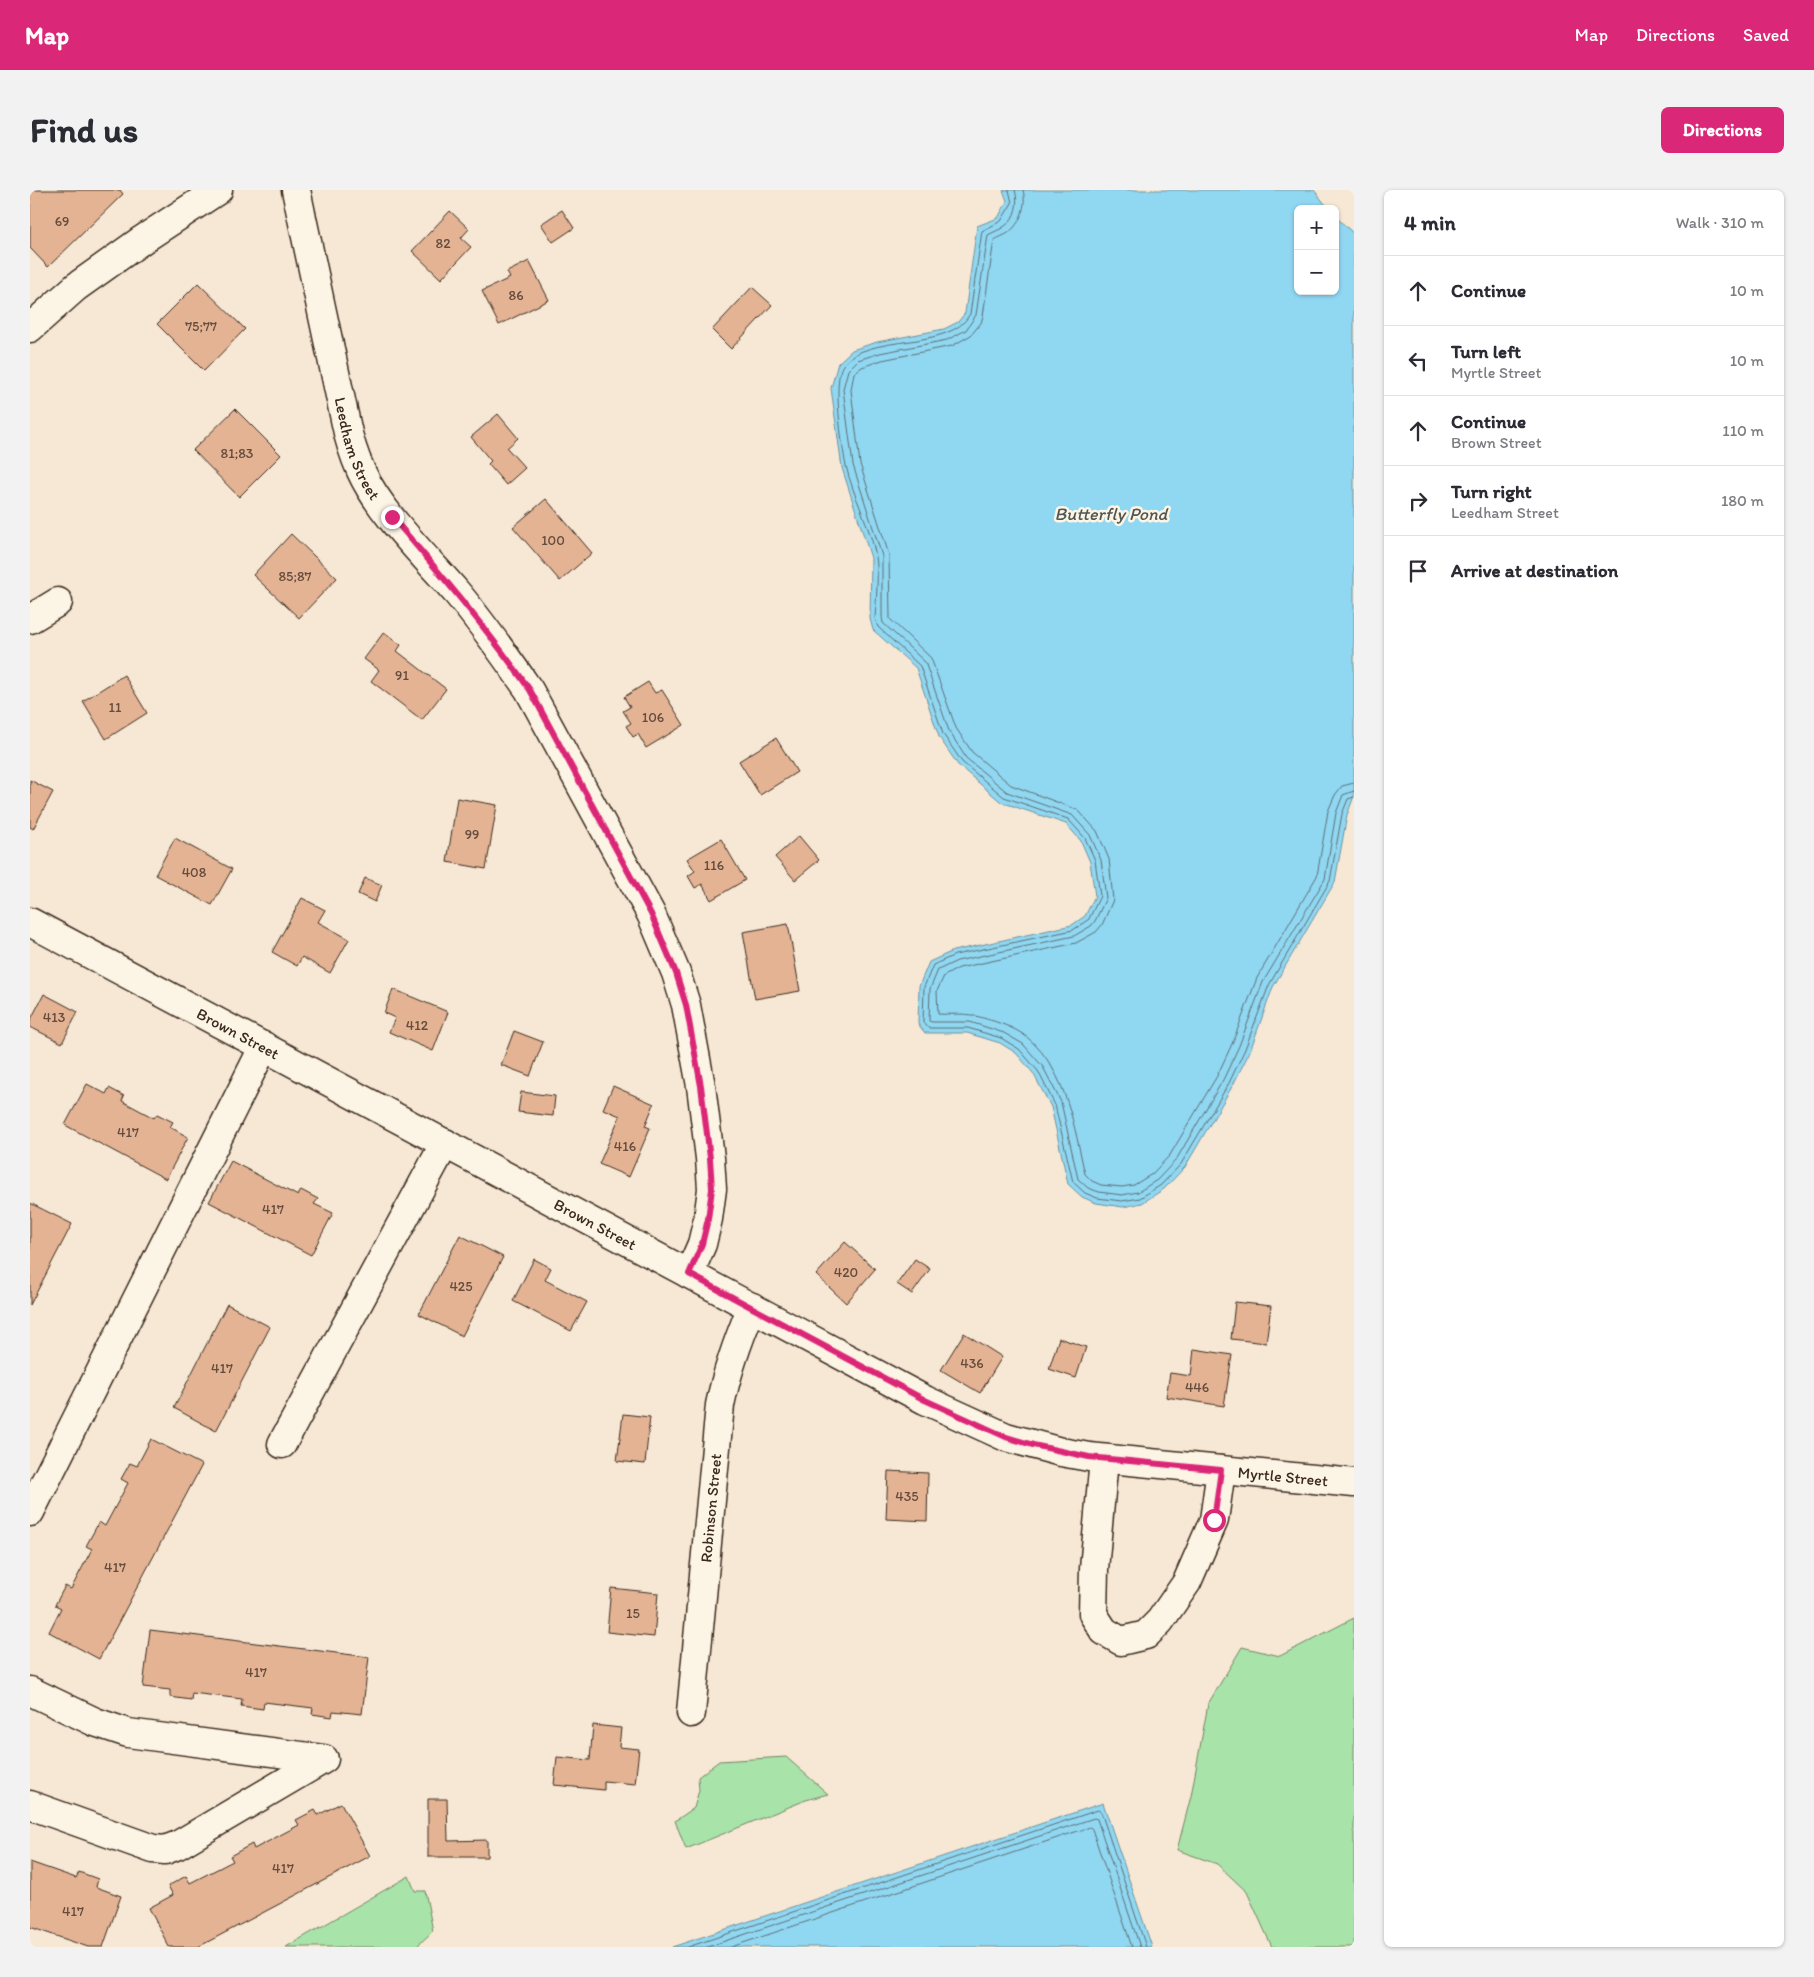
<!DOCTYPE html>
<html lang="en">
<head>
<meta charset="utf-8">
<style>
	:root { --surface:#fff; --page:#f2f2f3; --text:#2b2b33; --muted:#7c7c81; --line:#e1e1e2; --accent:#db2777 }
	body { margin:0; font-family:Itim,sans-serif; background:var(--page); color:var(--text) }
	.controls { position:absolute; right:15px; top:15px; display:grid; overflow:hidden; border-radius:8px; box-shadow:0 1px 4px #0004 }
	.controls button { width:45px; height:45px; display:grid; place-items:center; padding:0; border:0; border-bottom:1px solid var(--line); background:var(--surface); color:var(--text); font:25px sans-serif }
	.stop { position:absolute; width:15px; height:15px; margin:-11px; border:4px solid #db2777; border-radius:50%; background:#fff }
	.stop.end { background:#db2777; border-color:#fff; box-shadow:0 1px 5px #0008 }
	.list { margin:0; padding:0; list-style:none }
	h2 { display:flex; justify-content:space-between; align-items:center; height:65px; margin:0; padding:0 20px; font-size:21px }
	h2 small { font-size:16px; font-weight:400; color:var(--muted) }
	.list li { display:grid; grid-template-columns:32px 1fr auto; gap:15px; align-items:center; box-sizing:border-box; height:70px; padding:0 20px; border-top:1px solid var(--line) }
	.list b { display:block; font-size:19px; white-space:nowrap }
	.list p { margin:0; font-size:16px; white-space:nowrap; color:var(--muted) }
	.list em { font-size:16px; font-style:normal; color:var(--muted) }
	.icon { flex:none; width:28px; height:28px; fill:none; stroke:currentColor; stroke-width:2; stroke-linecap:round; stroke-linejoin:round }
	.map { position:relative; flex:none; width:1324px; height:1757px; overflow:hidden; border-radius:8px }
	header { display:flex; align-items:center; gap:30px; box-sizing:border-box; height:70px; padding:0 25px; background:var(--accent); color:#fff }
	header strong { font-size:24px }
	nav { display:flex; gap:28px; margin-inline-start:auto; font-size:18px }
	.intro { display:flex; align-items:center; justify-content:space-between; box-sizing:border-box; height:120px; padding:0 30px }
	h1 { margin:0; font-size:35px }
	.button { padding:12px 22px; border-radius:8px; background:var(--accent); color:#fff; font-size:18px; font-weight:700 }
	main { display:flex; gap:30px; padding:0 30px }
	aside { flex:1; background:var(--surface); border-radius:8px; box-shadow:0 1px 4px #0004 }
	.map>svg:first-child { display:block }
	.green { fill:#a8e3a9; stroke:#728664 }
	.water { fill:#90d7f2; stroke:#6e929d }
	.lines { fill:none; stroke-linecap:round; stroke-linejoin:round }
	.shore { stroke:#5d6f73; stroke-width:1 }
	.building { fill:#e3b394; stroke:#3b2a1e }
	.minor-casing { stroke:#3b2a1e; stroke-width:31 }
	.minor { stroke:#fcf5e5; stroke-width:28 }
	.route { stroke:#db2777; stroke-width:6 }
	.labels { text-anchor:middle; stroke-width:5; stroke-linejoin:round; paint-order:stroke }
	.number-label { font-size:14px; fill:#654c3c }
	.street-label { font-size:16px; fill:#3b2a1e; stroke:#fcf5e5 }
	.water-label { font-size:18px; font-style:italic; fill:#505553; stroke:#fcf5e5 }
</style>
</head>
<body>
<header>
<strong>Map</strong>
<nav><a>Map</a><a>Directions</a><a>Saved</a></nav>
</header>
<div class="intro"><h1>Find us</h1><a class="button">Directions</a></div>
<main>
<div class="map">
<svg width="1324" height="1757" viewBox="0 0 1324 1757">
	<rect width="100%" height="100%" fill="#f7e8d5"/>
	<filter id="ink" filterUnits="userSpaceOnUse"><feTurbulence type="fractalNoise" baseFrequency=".02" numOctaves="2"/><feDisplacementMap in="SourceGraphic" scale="10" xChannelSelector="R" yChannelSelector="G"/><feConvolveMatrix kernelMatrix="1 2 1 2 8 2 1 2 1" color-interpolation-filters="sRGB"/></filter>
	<g filter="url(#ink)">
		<g class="green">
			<polygon points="1324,1428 1324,1757 1242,1757 1217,1702 1187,1674 1147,1660 1161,1606 1178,1514 1212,1457 1250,1466"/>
			<polygon points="756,1567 798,1604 776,1610 656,1659 645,1631 664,1618 669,1600 668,1587 689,1571"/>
			<polygon points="379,1686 385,1701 395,1701 403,1741 386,1757 256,1757"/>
		</g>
		<g class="water">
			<polygon points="973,0 1284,0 1299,19 1268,19 1268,101 1305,101 1305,26 1324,44 1324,606 1317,625 1305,692 1243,797 1220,861 1203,895 1155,977 1134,999 1112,1013 1093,1017 1066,1013 1052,1007 1038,994 1021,917 1003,883 986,863 970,853 937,843 895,843 888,834 889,796 899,772 923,761 1042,735 1055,726 1065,706 1060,672 1051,651 1036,634 971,612 928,575 909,547 886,478 843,440 840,429 841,368 812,278 801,198 808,173 822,160 847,152 914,139 928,132 935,123 947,36 968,28 977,11"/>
			<polygon points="1073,1613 1122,1757 642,1757"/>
		</g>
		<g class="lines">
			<g class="shore">
				<path d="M979,0L982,13L971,31L952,41L940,124C920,162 837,142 813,175C802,190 812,256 816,276C823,306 841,338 846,367C849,385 846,409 845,428L848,437L890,476L913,544L932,572L974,607L1038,629L1055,648L1065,670L1070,706L1059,729L1043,740L925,765L903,775L894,797L893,833L899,838H938L971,848L989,859L1008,881L1025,915L1043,992L1055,1003L1067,1008L1092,1011L1110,1008L1131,995L1151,974L1199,893L1215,859L1239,795L1300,691L1312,624L1318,609L1324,607"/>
				<path d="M985,0C989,12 986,28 975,36C970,40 963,42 958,45L946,125L936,140L917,150L850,163L828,170L818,180L813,199L823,275L852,366V427L853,433L895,472L919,541L936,568L977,602L1042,625L1060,645L1071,670L1076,708L1065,731L1061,736L1044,746L927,771L908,780L900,799L899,831L902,832H940L974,843L993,854L1013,877L1031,912L1048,989L1058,998L1069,1002L1092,1005L1108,1002L1127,990L1146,970L1193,890L1209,856L1233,792L1295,689L1306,623L1313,605L1324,601"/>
				<path d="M993,0C997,14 991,34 978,43C974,46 969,47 964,50L953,126L951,133L941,145L922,156L852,170L832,177L824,183L821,200L830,274L859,365L860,429L901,468L926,538L942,562L981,595L1048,620L1067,641L1079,669L1083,710L1072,735L1066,742L1046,753L929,778L914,786L907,801L908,824C919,825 931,823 942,825C961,830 984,836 998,848C1037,882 1044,937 1055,984L1062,991L1071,995L1092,997L1104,995L1122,984L1140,965L1187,886L1202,854L1227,788L1287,686L1298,621L1305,605L1312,596L1324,593"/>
				<polyline points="658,1757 1068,1620 1071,1622 1116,1757"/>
				<polyline points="677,1757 1064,1628 1067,1629 1110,1757"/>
				<polyline points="701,1757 1060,1637 1062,1639 1102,1757"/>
			</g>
		</g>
		<g class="building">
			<polygon points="0,0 90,0 93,4 18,77 0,58"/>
			<polygon points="532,20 544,38 523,52 511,34"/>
			<polygon points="420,21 439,39 431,48 441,57 411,89 382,61"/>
			<polygon points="499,71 519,110 469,135 452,101 480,88 477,82"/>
			<polygon points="168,93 215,139 174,181 127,134"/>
			<polygon points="722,97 742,115 701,159 682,140"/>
			<polygon points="205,219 251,265 209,307 163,260"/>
			<polygon points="468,224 488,248 477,258 495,278 476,295 458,274 461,271 441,247"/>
			<polygon points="516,309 562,363 530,391 483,337"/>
			<polygon points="261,344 307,388 269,428 223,385"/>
			<polygon points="354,442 371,455 367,461 416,499 392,530 341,491 349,480 334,469"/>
			<polygon points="94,485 117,523 76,549 53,511"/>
			<polygon points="618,492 625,503 632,500 654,535 616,558 608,544 603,547 596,536 601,533 593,521 600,517 594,507"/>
			<polygon points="746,548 767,582 730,605 709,571"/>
			<polygon points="0,590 23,602 3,639 0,637"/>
			<polygon points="427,608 467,615 456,679 417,672"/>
			<polygon points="769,646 789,670 765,690 745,667"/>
			<polygon points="145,648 202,679 182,715 125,685"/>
			<polygon points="691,649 715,690 681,710 672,694 665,698 658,686 665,681 657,669"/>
			<polygon points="335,688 352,695 345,712 328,704"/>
			<polygon points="272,708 295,720 288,732 319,749 300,783 272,767 267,776 242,762"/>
			<polygon points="758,734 770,801 725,809 713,742"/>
			<polygon points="363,799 418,822 403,861 359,842 365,828 354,823"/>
			<polygon points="14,804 48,822 32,853 0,837 0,831"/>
			<polygon points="484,841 513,852 500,886 471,875"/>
			<polygon points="57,894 76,904 79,898 94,906 92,911 124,928 127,924 143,932 140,937 158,947 136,989 35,935"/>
			<polygon points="583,896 624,914 615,936 620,938 599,987 569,974 590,926 573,919"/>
			<polygon points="491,902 525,906 523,926 488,922"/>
			<polygon points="201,971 268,1006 271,1000 288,1009 284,1014 303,1023 281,1065 179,1012"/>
			<polygon points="0,1013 42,1034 0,1115"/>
			<polygon points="430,1045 473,1067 432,1146 389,1124"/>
			<polygon points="815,1052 845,1079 816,1113 786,1085"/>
			<polygon points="504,1069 521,1078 515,1090 557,1112 541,1141 483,1111"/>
			<polygon points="885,1069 900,1079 882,1104 867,1094"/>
			<polygon points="1205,1112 1241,1116 1236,1153 1201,1149"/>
			<polygon points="197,1114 240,1137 186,1241 144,1218"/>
			<polygon points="934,1143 972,1167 950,1203 911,1180"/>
			<polygon points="1029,1148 1056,1157 1046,1188 1019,1179"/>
			<polygon points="1164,1159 1202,1165 1194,1216 1136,1207 1140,1183 1161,1186"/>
			<polygon points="593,1224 620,1227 615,1274 587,1271"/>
			<polygon points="121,1249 172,1275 69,1469 19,1442 31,1418 25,1415 35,1396 41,1399 62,1359 56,1356 69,1332 75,1336 98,1293 91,1289 100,1273 107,1276"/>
			<polygon points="858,1281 898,1283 897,1331 856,1329"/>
			<polygon points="581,1398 628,1403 624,1447 577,1442"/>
			<polygon points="120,1440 339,1467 332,1524 303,1521 302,1527 282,1524 283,1518 234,1512 233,1519 211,1516 212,1509 162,1503 161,1510 140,1507 140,1500 113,1497"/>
			<polygon points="563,1535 591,1538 589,1557 609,1559 605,1594 574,1591 574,1600 524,1595 527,1567 560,1570"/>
			<polygon points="398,1609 417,1609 418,1651 457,1650 457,1667 398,1667"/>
			<polygon points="311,1613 340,1666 168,1757 139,1757 119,1718 143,1705 138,1696 156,1686 160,1693 203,1671 200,1666 222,1654 224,1659 269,1635 266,1630 285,1620 288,1625"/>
			<polygon points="0,1672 46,1688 49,1682 68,1689 66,1697 91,1706 73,1757 58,1757 0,1737"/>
		</g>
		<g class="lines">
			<defs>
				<g id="minor">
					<path id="s1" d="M266,0L316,234C319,250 324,265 331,281C350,323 396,367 427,403C453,434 476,467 499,500L621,724L646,783L656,815L671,896L680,968L682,999L678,1029L672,1054L659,1084"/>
					<polyline points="0,138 46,97 112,50 188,0"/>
					<polyline points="0,429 28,412"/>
					<path id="s2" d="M0,732L895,1210L976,1247L1031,1262L1059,1267L1324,1293"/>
					<polyline points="252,1254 415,953"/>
					<polyline points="1074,1269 1064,1379 1063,1424 1074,1441 1091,1451 1116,1445 1130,1431 1157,1392 1184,1330 1191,1280"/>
					<polyline points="0,1322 234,856"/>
					<polyline points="0,1501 65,1532 98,1543 294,1569 148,1655 135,1660 123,1659 0,1615"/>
					<path id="s3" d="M661,1523L690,1215C697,1181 708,1150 722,1117"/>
				</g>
			</defs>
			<use href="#minor" class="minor-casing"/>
			<use href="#minor" class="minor"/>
		</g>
	</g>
	<g class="lines" filter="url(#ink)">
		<path class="route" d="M362,327C410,383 457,439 500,500L621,724L646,783L656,815L671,896L680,968L682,999L678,1029L672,1054L659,1084L895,1210L976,1247L1003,1255L1059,1267L1191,1280L1184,1330"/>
	</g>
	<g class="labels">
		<g class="number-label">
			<text x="32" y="36">69</text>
			<text x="413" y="58">82</text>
			<text x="486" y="110">86</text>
			<text x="171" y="141">75;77</text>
			<text x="207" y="268">81;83</text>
			<text x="523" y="355">100</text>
			<text x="265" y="391">85;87</text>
			<text x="372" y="490">91</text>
			<text x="85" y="522">11</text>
			<text x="623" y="532">106</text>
			<text x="442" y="649">99</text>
			<text x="684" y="680">116</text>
			<text x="164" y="687">408</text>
			<text x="24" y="832">413</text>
			<text x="387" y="840">412</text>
			<text x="98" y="947">417</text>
			<text x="595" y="961">416</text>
			<text x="243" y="1024">417</text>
			<text x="816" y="1087">420</text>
			<text x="431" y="1101">425</text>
			<text x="942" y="1178">436</text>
			<text x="192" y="1183">417</text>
			<text x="1167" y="1202">446</text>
			<text x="877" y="1311">435</text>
			<text x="85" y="1382">417</text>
			<text x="603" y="1428">15</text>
			<text x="226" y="1487">417</text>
			<text x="253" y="1683">417</text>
			<text x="43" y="1726">417</text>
		</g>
		<g class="street-label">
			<text dy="6" stroke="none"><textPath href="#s1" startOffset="266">Leedham Street</textPath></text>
			<text dy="6" stroke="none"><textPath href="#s2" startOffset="236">Brown Street</textPath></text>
			<text dy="6" stroke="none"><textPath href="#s2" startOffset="641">Brown Street</textPath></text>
			<text dy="6" stroke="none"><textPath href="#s2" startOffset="1384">Myrtle Street</textPath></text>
			<text dy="6" stroke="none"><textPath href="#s3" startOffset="206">Robinson Street</textPath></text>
		</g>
		<g class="water-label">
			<text x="1081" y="330">Butterfly Pond</text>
		</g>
	</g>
</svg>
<div class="controls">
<button>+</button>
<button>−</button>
</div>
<div class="stop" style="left:1184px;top:1330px"></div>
<div class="stop end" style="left:362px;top:327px"></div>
</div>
<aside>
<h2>4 min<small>Walk · 310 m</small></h2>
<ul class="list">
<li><svg class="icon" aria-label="ahead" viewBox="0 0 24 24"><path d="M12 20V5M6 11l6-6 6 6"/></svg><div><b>Continue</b></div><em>10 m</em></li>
<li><svg class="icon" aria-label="left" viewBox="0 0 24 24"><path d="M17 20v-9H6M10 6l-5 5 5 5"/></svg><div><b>Turn left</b><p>Myrtle Street</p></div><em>10 m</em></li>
<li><svg class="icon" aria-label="ahead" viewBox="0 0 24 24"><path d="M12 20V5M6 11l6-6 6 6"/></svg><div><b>Continue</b><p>Brown Street</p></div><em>110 m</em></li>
<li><svg class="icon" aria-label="right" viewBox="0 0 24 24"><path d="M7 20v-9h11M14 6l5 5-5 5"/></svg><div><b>Turn right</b><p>Leedham Street</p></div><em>180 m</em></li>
<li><svg class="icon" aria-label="arrive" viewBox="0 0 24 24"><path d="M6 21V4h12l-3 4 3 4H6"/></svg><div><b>Arrive at destination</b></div></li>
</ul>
</aside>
</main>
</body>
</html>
